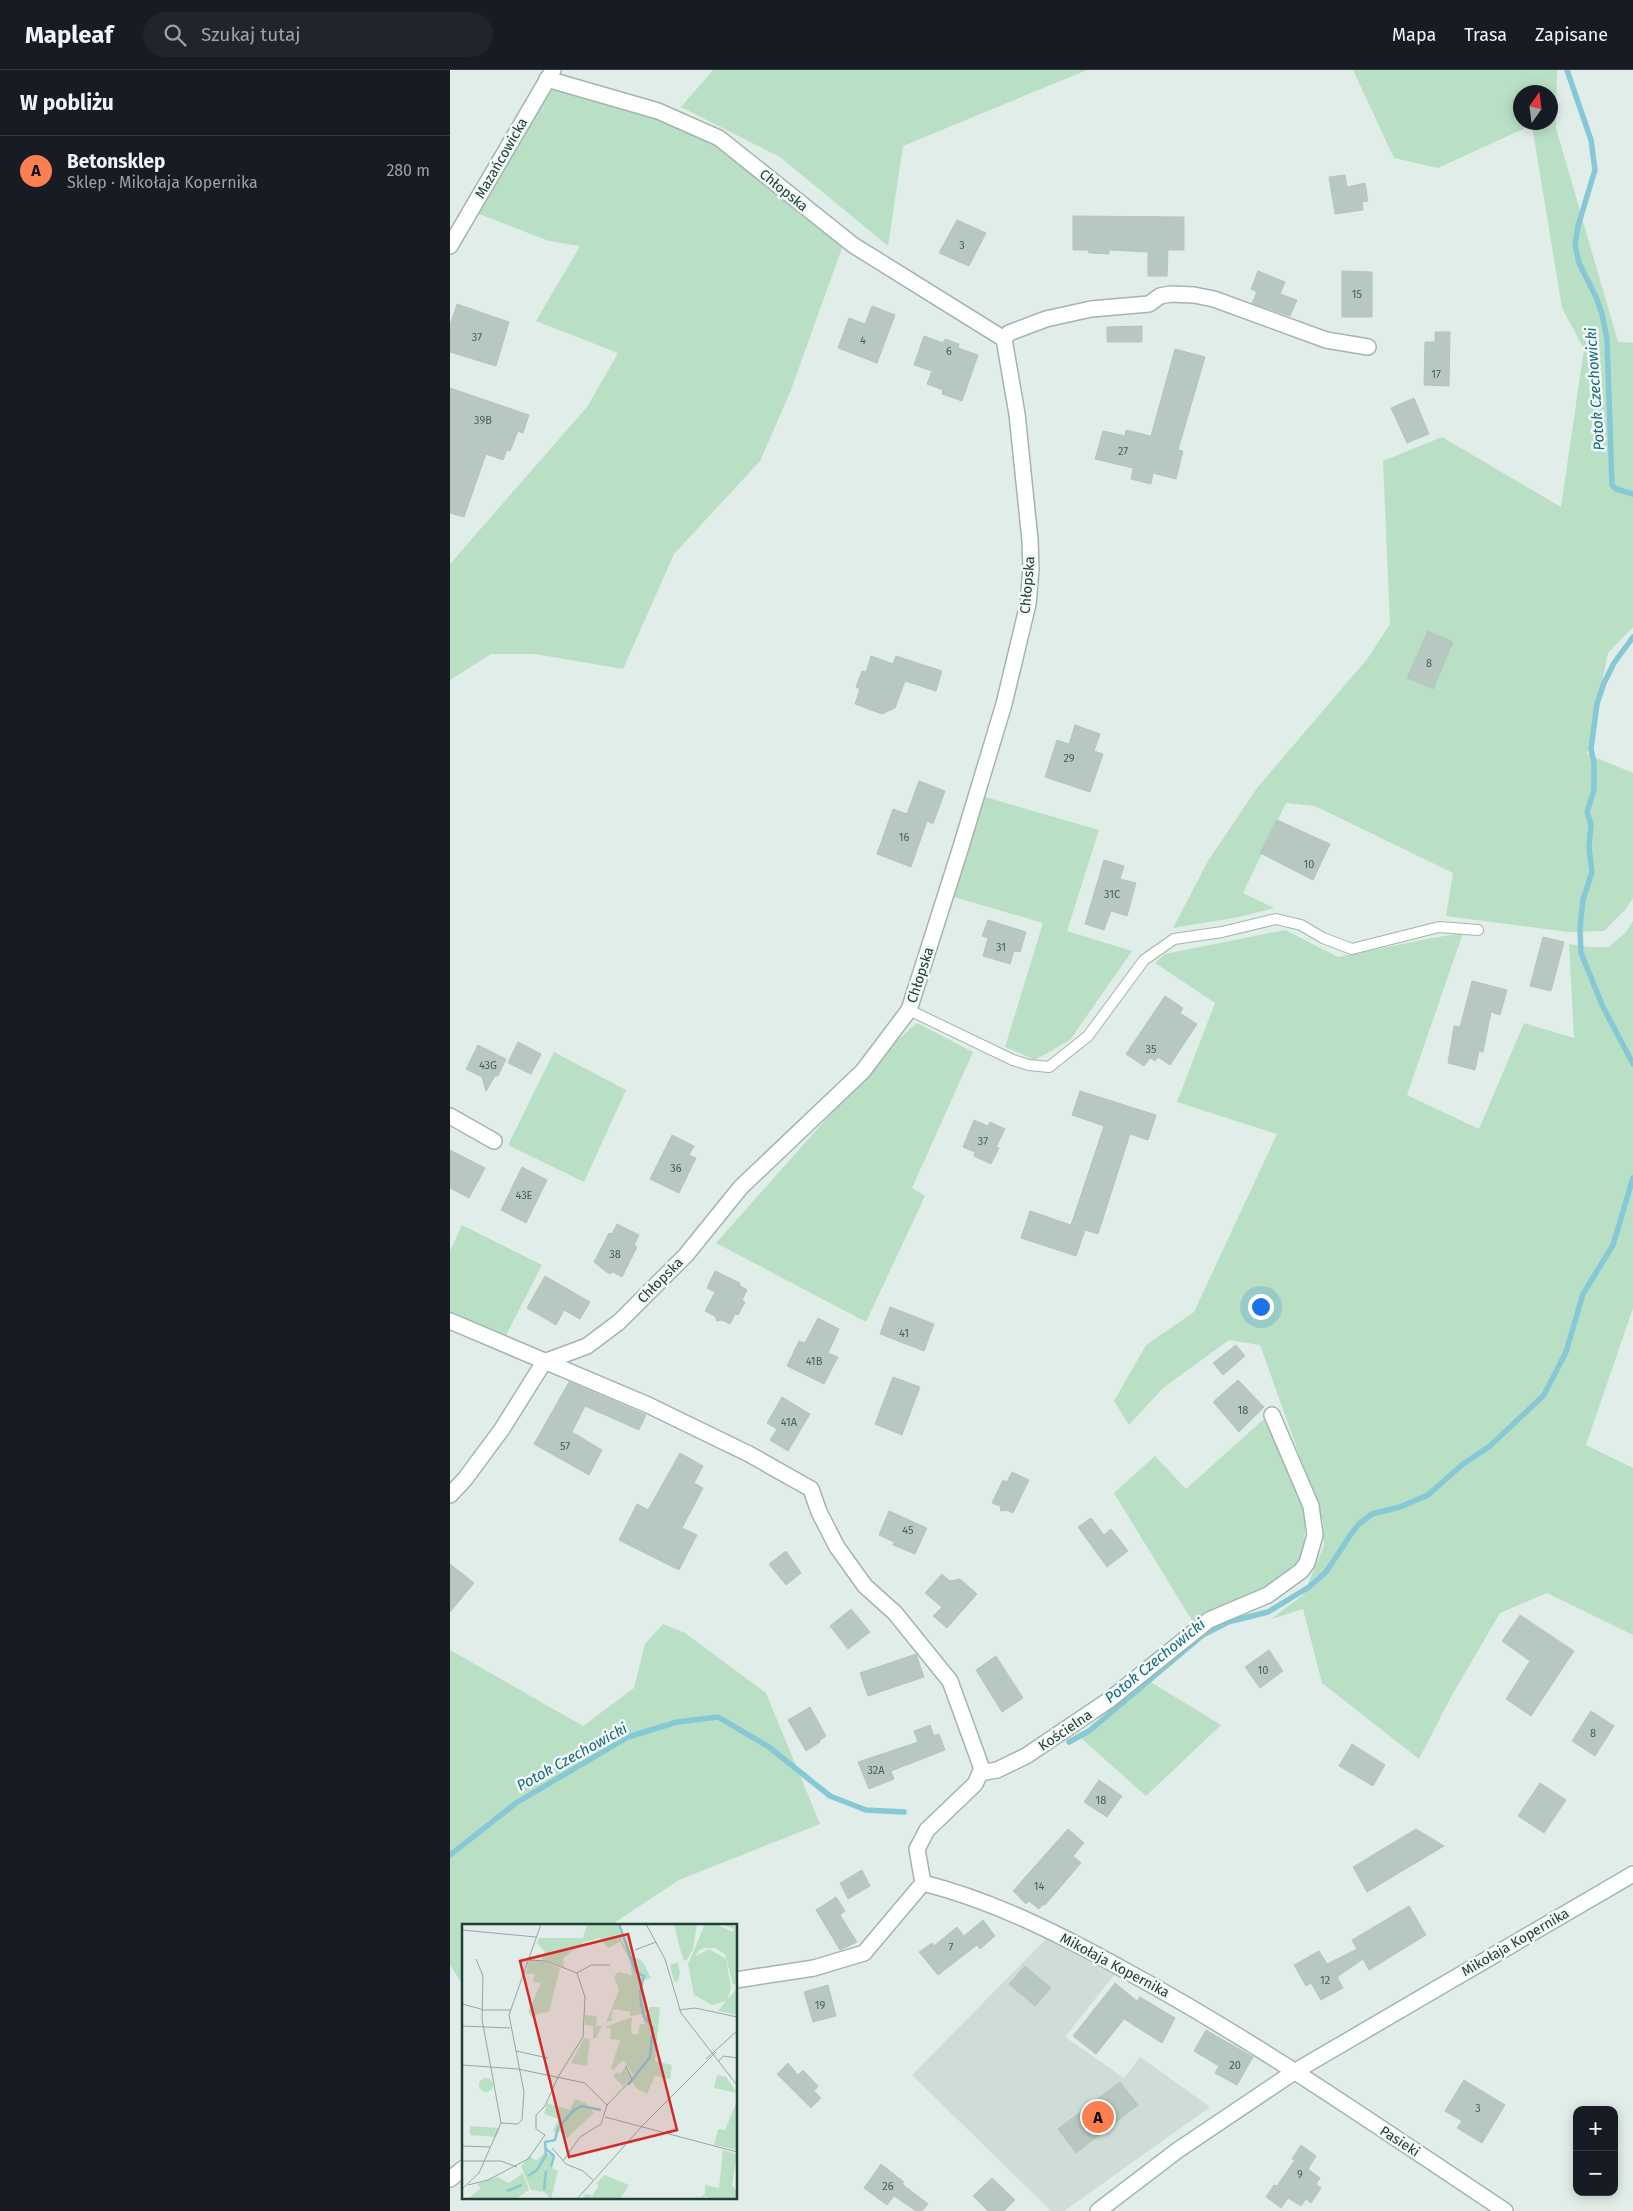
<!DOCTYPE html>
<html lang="pl">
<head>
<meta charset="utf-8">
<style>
	:root { --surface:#171b24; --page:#20242c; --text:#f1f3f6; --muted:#9ea1a6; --line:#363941; --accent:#fb7f51 }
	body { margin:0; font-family:"Fira Sans",sans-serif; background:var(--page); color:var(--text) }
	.controls { position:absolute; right:15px; bottom:15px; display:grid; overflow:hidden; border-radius:10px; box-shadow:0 2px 12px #0003 }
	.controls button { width:45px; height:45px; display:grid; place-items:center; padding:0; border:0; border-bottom:1px solid var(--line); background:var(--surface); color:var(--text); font:25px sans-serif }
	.compass { position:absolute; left:1063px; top:15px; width:45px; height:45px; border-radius:50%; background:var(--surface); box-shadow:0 2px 12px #0003; rotate:14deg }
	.you { position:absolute; left:810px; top:1236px; width:18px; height:18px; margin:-12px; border:4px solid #fff; border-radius:50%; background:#1a73e8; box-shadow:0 0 0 8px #1a73e833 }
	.badge { display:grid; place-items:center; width:32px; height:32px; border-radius:50%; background:var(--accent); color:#111; font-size:16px; font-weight:700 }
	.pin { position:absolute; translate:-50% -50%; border:2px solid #fff; box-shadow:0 1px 5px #0006 }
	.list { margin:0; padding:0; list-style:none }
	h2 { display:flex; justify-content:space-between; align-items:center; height:65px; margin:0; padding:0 20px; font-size:21px }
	h2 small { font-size:16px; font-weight:400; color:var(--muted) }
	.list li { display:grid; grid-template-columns:32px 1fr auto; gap:15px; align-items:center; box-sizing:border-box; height:70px; padding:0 20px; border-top:1px solid var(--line) }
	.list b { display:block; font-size:19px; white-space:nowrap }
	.list p { margin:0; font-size:16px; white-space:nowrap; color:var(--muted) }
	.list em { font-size:16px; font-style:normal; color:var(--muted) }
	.icon { flex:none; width:28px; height:28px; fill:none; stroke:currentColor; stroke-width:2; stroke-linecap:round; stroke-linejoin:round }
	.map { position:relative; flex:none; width:1183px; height:2141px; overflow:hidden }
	header { display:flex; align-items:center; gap:30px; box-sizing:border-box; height:70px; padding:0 25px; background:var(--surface); border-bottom:1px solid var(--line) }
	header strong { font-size:24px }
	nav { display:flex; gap:28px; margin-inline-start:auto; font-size:18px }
	.search { width:350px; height:45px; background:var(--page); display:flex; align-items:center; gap:12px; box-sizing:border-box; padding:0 18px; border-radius:28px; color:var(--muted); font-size:19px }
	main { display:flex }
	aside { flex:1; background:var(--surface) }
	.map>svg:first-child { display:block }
	.built { fill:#d0ddd7 }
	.green { fill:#b9e0c4; fill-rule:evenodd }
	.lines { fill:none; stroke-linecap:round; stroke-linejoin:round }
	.stream { stroke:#86c8d6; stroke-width:5.5 }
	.building { fill:#b7c8c1; stroke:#b3c7bf }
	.lane-casing { stroke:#a3b5b0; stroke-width:12 }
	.street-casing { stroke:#a3b5b0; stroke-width:18 }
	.secondary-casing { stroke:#9fb9b1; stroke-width:18 }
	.lane { stroke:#fff; stroke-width:10 }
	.street { stroke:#fff; stroke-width:15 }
	.secondary { stroke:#fff; stroke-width:15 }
	.labels { text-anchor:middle; stroke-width:5; stroke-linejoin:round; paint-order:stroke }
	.number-label { font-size:11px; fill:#46615a }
	.street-label { font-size:14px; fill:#203f38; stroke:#f2f9f6 }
	.water-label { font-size:15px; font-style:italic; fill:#166b7f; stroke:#f2f9f6 }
	.inset-river { fill:none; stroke:#86c8d6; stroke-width:2.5 }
	.inset-road { fill:none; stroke:#94a7a2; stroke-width:1 }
	.view { fill:#d62828; fill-opacity:0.15; stroke:#d62828; stroke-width:2.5 }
	.inset-edge { fill:none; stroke:#203f38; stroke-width:2.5 }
</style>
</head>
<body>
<header>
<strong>Mapleaf</strong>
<div class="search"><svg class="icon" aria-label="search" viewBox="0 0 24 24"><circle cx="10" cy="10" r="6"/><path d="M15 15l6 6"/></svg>Szukaj tutaj</div>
<nav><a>Mapa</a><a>Trasa</a><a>Zapisane</a></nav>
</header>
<main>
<aside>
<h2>W pobliżu<small></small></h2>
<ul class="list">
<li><span class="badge">A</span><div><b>Betonsklep</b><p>Sklep · Mikołaja Kopernika</p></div><em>280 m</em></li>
</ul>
</aside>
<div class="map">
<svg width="1183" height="2141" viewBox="0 0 1183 2141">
	<rect width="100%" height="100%" fill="#e1ede8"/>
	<polygon class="built" points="596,1869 664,1905 615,1967 674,2008 690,1987 760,2037 614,2141 601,2141 462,2005"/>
	<g class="green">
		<polygon points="263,0 637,0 453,76 438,176 330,87 231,37"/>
		<path d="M903,0H1107L1106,58L1168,272L1183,273V557L1158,583L1137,684L1183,703V828L1175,840L1154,861L1119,862L996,846L1003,803L865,736L836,733L793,823L824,838L789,847L723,858L758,791L807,718L918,588L940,554L933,391L992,367L1111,437L1134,279L1112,238L1082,55L988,98L944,88ZM1070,22H1100V52H1070Z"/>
		<polygon points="99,15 206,47 265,73 393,175 341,320 310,391 224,484 173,599 85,584 41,584 0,610 0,494 137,337 168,283 86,251 130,176 99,171 29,144"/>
		<polygon points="532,726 649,760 617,861 682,881 620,970 585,990 555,977 593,853 504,827"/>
		<polygon points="1183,851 1183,1238 1136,1375 1183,1398 1183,1565 1097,1523 1050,1543 1002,1625 969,1689 872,1613 853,1539 821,1549 853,1525 874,1476 873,1451 810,1275 779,1270 713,1318 679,1355 664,1331 696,1275 744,1242 827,1064 727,1032 765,933 705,893 715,884 835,860 888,887 982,868 1013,863 957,1025 1029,1059 1074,953 1124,968 1119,874 1139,877 1159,877 1176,862"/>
		<polygon points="467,953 523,982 462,1118 475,1126 416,1252 266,1173 443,974"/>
		<polygon points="104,982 176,1020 134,1112 58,1075"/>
		<polygon points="12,1155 92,1195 53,1271 0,1247 0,1181"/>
		<polygon points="815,1348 856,1445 853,1489 825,1517 770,1538 743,1552 664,1423 705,1386 736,1419"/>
		<polygon points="213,1554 235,1563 316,1623 370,1754 229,1810 161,1855 14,1855 14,1917 0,1895 0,1580 133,1656 184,1618 195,1574"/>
		<polygon points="699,1611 771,1655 696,1726 631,1668"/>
	</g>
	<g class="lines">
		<g class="stream">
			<polyline points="1117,0 1141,70 1145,100 1128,156 1125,175 1129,193 1146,227 1152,244 1157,269 1162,415 1166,419 1183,424"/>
			<polyline points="1183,567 1164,593 1154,613 1147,634 1141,679 1144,693 1144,720 1137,742 1141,754 1139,777 1142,802 1133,830 1130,858 1131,883 1153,937 1183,994"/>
			<polyline points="619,1672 639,1661 753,1565 778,1552 818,1542 859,1517 876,1502 901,1464 909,1454 922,1444 950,1437 978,1425 1013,1394 1040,1376 1094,1325 1116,1282 1133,1224 1163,1175 1183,1108"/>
			<polyline points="0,1785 66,1733 178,1667 227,1652 268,1647 319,1677 380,1726 416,1740 454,1742"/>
		</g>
	</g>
	<g class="building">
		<polygon points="895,105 897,117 915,113 918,131 912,132 913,140 885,144 879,107"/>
		<polygon points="623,146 734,147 734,180 718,180 717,206 698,206 698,182 659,180 659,184 639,183 638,180 623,180"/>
		<polygon points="507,150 536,163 519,196 489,183"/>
		<polygon points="808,201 835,212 830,224 847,230 840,246 802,233 807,222 801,219"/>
		<polygon points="892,201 922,202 922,247 892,247"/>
		<polygon points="7,234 59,252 46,296 0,282 0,255"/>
		<polygon points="422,236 445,245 427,293 388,278 399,248 415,254"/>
		<polygon points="692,256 692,272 657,272 657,257"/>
		<polygon points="985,262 1000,262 999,316 974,315 975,272 985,272"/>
		<polygon points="474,266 493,273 495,269 509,274 508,278 528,285 512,331 492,324 493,320 477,314 482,301 464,295"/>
		<polygon points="725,279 755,287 728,380 733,381 726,409 703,403 701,414 681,409 683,398 645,389 653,361 675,366 676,360 701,366"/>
		<polygon points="0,318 79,345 73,363 68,361 60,381 57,380 53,390 36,384 14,447 0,443"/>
		<polygon points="964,328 979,364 957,373 941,338"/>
		<polygon points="978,561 1003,572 983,619 957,608"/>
		<polygon points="421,586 443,594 446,586 492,601 486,621 455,611 445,638 432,644 405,634 410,619 406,617 412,601 416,602"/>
		<polygon points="625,655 650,664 644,681 653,684 640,722 595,707 607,670 619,674"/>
		<polygon points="469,711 495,721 483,754 477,751 461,797 427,784 443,739 457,744"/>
		<polygon points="827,750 880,774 863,810 810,783"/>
		<polygon points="654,790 674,796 670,809 686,813 677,846 661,841 654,860 635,854"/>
		<polygon points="538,850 576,862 570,882 564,881 560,894 533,886 538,868 532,866"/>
		<polygon points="1093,867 1114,872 1101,921 1080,916"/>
		<polygon points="1022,911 1057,920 1050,945 1041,942 1033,982 1029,981 1025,1000 998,993 1004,956 1010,957"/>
		<polygon points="715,926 733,938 730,943 747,954 720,995 708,987 705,991 700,988 694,996 676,984"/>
		<polygon points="68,972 91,984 81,1004 58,993"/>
		<polygon points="28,975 56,989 48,1006 45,1006 36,1021 32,1007 16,999"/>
		<polygon points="630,1021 706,1045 698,1070 680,1064 648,1164 635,1160 626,1186 571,1168 580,1141 621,1155 654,1056 622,1045"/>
		<polygon points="524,1050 538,1056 540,1052 555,1059 546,1077 549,1078 541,1094 524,1086 525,1082 513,1077"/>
		<polygon points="222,1065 244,1076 239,1085 246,1088 229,1123 200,1109"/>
		<polygon points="0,1080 35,1098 19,1128 0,1118"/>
		<polygon points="72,1097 97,1110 76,1153 51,1140"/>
		<polygon points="167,1154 189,1165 184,1175 187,1177 172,1207 163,1202 159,1204 144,1192 159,1163 162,1164"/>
		<polygon points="265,1201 290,1213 289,1215 297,1220 292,1230 295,1232 288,1245 285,1244 280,1254 272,1250 267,1251 265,1246 255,1241 265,1222 257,1218"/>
		<polygon points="95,1206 140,1232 130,1249 114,1240 106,1255 77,1238"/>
		<polygon points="440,1237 484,1254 474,1281 430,1264"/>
		<polygon points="368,1248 389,1259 378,1283 388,1287 374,1314 337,1296 349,1271 355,1273"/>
		<polygon points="786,1275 795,1286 773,1305 763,1293"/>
		<polygon points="443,1307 470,1317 452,1365 425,1354"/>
		<polygon points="788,1310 814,1337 789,1362 763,1332"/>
		<polygon points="119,1312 196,1345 189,1360 135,1336 122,1362 152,1380 139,1405 84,1374"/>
		<polygon points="332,1327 360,1344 338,1381 320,1370 327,1359 317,1353"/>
		<polygon points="230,1383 253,1396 244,1413 253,1418 232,1458 247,1465 229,1500 169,1470 187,1434 198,1440"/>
		<polygon points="562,1402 579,1410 563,1443 557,1440 551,1441 550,1436 542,1433 553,1410 557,1412"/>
		<polygon points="439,1441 477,1458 465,1484 443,1475 444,1472 429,1465"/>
		<polygon points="641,1448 654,1465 661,1459 678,1481 657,1497 628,1457"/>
		<polygon points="336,1481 351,1503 336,1515 319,1494"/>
		<polygon points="0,1494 24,1513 0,1542"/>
		<polygon points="492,1504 500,1511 510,1509 527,1524 497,1558 483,1546 492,1537 475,1523"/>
		<polygon points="401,1539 420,1562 398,1579 380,1556"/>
		<polygon points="1070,1545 1124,1581 1081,1646 1056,1629 1080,1591 1052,1571"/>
		<polygon points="819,1580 833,1601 810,1618 795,1597"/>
		<polygon points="466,1584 474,1607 418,1626 410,1603"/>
		<polygon points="546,1586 573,1628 552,1642 526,1600"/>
		<polygon points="360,1637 376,1666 369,1671 370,1672 356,1681 338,1650"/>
		<polygon points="1141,1641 1164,1656 1145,1686 1122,1671"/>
		<polygon points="480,1655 484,1666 489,1664 495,1680 441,1701 444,1709 419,1719 408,1692 468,1672 464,1661"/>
		<polygon points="902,1674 935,1695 923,1716 889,1696"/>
		<polygon points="649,1710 672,1726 657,1747 634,1732"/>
		<polygon points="1090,1713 1116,1730 1094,1763 1068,1746"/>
		<polygon points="618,1759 634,1773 623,1786 631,1793 595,1835 594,1834 589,1839 579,1831 576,1834 563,1821"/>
		<polygon points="966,1759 994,1776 917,1822 903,1797"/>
		<polygon points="412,1800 420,1816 398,1829 390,1813"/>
		<polygon points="386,1827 395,1841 390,1845 407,1872 390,1880 366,1840"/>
		<polygon points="959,1836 976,1865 919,1900 913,1889 887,1907 893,1918 871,1930 861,1913 856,1916 844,1895 869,1881 877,1894 907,1879 902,1870"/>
		<polygon points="533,1850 545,1866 530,1879 527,1875 488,1905 469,1882 482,1873 484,1876 507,1857 514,1866"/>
		<polygon points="575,1896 601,1918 585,1936 559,1914"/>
		<polygon points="665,1913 687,1931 690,1927 725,1948 712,1973 674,1949 646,1984 623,1966"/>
		<polygon points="378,1915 386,1946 363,1952 354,1922"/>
		<polygon points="756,1960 803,1987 787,2015 765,2003 769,1996 744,1981"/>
		<polygon points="338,1993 348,2005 353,2000 368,2016 364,2021 371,2028 361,2038 327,2004"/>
		<polygon points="1014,2010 1055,2035 1032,2073 1007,2058 1012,2051 995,2041"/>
		<polygon points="670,2012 688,2035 626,2083 608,2059"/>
		<polygon points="851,2075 866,2086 858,2099 870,2108 866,2114 871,2118 861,2133 856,2129 851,2136 838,2128 831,2138 816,2127 824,2115 827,2116 845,2090 842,2089"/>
		<polygon points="431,2094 454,2112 452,2114 478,2134 472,2141 466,2141 444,2126 437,2135 414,2118"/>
		<polygon points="542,2108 565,2130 554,2141 538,2141 523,2126"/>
	</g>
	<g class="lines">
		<defs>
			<polyline id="lane" points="459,940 563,990 579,995 599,997 638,966 694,890 724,869 772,862 826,849 851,855 873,868 902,879 989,857 1028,860"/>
			<g id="street">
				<polyline points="0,176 103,0"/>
				<polyline points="554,269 559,263 596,249 641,239 699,234 710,226 721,224 744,225 764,229 876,270 918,277"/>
				<polyline points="0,1046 44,1071"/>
				<polyline points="0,1251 198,1335 299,1384 361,1419 369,1442 387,1477 415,1516 445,1543 500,1611 532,1699 525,1714 477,1760 467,1779 473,1813 414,1883 364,1898 286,1910"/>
				<polyline points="0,1425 15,1409 52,1359 94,1292 137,1276 169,1252 236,1185 291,1117 413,1001 459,940 510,780 554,634 578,534 581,499 580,470 567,344 554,269 403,175 269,68 208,41 97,9"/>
				<polyline points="530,1703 547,1700 576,1686 659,1630 759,1550 818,1525 851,1501 857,1493 865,1465 861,1436 822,1345"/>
				<path d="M473,1813C545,1831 613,1866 678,1902C809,1973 931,2059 1055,2141"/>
				<polyline points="0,2109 14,2098"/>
			</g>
			<polyline id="secondary" points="648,2141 728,2080 844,2002 1183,1804"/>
		</defs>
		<use href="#lane" class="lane-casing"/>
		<use href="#street" class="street-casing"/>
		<use href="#secondary" class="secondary-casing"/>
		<use href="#lane" class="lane"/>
		<use href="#street" class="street"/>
		<use href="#secondary" class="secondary"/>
	</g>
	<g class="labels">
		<g class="number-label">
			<text x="512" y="179">3</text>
			<text x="907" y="228">15</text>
			<text x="27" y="271">37</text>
			<text x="413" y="274">4</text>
			<text x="499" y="285">6</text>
			<text x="986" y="308">17</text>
			<text x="33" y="354">39B</text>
			<text x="673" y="385">27</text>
			<text x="979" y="597">8</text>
			<text x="619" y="692">29</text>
			<text x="454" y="771">16</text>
			<text x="859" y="798">10</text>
			<text x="662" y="828">31C</text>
			<text x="551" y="881">31</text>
			<text x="701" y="983">35</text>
			<text x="38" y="999">43G</text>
			<text x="533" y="1075">37</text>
			<text x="226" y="1102">36</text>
			<text x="74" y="1129">43E</text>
			<text x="165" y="1188">38</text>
			<text x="454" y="1267">41</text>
			<text x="364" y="1295">41B</text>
			<text x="793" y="1344">18</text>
			<text x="339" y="1356">41A</text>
			<text x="115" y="1380">57</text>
			<text x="458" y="1464">45</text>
			<text x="813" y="1604">10</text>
			<text x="1143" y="1667">8</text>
			<text x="426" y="1704">32A</text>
			<text x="651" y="1734">18</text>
			<text x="589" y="1820">14</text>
			<text x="501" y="1881">7</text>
			<text x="875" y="1914">12</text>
			<text x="370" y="1939">19</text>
			<text x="785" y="1999">20</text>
			<text x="1028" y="2042">3</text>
			<text x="850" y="2108">9</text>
			<text x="438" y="2120">26</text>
		</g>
		<g class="street-label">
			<text transform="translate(51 88) rotate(-60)" y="5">Mazańcowicka</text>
			<text transform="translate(334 120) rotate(39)" y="5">Chłopska</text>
			<text transform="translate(577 515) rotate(-85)" y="5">Chłopska</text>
			<text transform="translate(470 905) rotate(-72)" y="5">Chłopska</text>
			<text transform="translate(210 1210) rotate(-45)" y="5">Chłopska</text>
			<text transform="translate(615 1660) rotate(-34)" y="5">Kościelna</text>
			<text transform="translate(1065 1872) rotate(-30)" y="5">Mikołaja Kopernika</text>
			<text transform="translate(665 1895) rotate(28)" y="5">Mikołaja Kopernika</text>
			<text transform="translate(950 2071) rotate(33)" y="5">Pasieki</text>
		</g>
		<g class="water-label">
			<text transform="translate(1145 319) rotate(-94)" y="5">Potok Czechowicki</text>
			<text transform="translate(705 1591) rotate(-39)" y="5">Potok Czechowicki</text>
			<text transform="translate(122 1687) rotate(-29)" y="5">Potok Czechowicki</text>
		</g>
	</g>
	<g transform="translate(12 1854)">
		<rect width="275" height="275" fill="#e1ede8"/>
		<path d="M125,0H157L160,17L167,29L171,35L176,34L182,40L189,54L182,56L177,64L178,74L183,75L186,82L183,90L168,92V88L151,85L149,94L152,95L144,99L157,66L152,52L157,48L170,51L168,37L158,18L146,24L138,14L122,18L101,34L102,43L80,35L83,28L75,19L77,14H121ZM212,0H235L231,25L225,36L222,37L218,25ZM243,0H254L271,8L272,5L258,0L275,2V59L271,61L263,30L253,24H243L237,26L234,32L247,25L264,35L269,64L265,76L275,64V91L256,87L264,77L250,81L232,71L226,40ZM67,36L84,38L98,44L87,88L75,90L71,94L66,88L79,59L71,58L73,50H64ZM216,38L218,49L216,57L212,58L208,41ZM188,83H198L193,137L210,141L208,155L193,152L185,170L175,165L171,159L168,160L172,152L161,136L151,146L149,144L158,116L148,115L149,105L143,103L170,93L169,109L176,111L178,100H183L180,92L184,91ZM123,91L135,92L134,102H140L134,114H131V102L123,101ZM122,114L128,115L125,142L109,139ZM163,142L170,154L161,162L151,152L154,148L158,150ZM255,151L264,153L275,169L252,164ZM17 161a7 7 0 1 1 14 0a7 7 0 1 1-14 0ZM113,175L124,179L132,189L105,214L97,207L95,210L91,207L96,195L82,190L83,187L85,179L108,186ZM275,177V226L252,221L256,205L263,206ZM8,202L38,204L34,213L8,211ZM261,226L275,230L270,261L275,267V275H249L244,272L236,275L243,270V261L257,264ZM82,229L92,232L90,244L96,247L89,275L82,268L69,266L59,242L68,232L74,237ZM61,249L67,266L54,275H6L19,264L15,260L35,253L47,259ZM142,251L167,261L158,275H119L124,270L130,272L137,261L134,260Z" fill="#b9e0c4"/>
		<path class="inset-river" d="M157,0L174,48L182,52L178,67L179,79L182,92L191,104L188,133L166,161M84,225L92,232L89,243M66,252L75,246L84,231L83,218L93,216L96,204L112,186L120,182L139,186M82,266L84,247M45,267L60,261"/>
		<path class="inset-road" d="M184,0L203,35L219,89L275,161M0,6L74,13M173,26L194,18M14,35L21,52L20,95L39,199M115,49L129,41H148M0,80L19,85M19,86H49M217,86L233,84L275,93M0,102L48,104M54,127L86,134M244,135L275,107M256,137L262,132L275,134M0,141L56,145L123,159L145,181M143,193L275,228M0,222L28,223M90,224L104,240L121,247L132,257M0,237H39L55,243M101,237L118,213L139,200L145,181L170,155L164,142M6,261L26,256L66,235L83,211L74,205V191L83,182L96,153L121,113L123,73L115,49L84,37L67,36M0,265L17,249L39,199L56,200L60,196L62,168L47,91L79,0M115,275L181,201L254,128"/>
		<path class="view" d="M166,10L215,206L107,233L58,37Z"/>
		<rect width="275" height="275" class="inset-edge"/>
	</g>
</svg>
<div class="controls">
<button>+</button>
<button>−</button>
</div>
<svg class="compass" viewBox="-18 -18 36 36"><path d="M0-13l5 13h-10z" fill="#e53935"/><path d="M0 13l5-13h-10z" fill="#9ea1a6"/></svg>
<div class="you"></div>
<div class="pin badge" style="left:648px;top:2047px">A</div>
</div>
</main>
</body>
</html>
